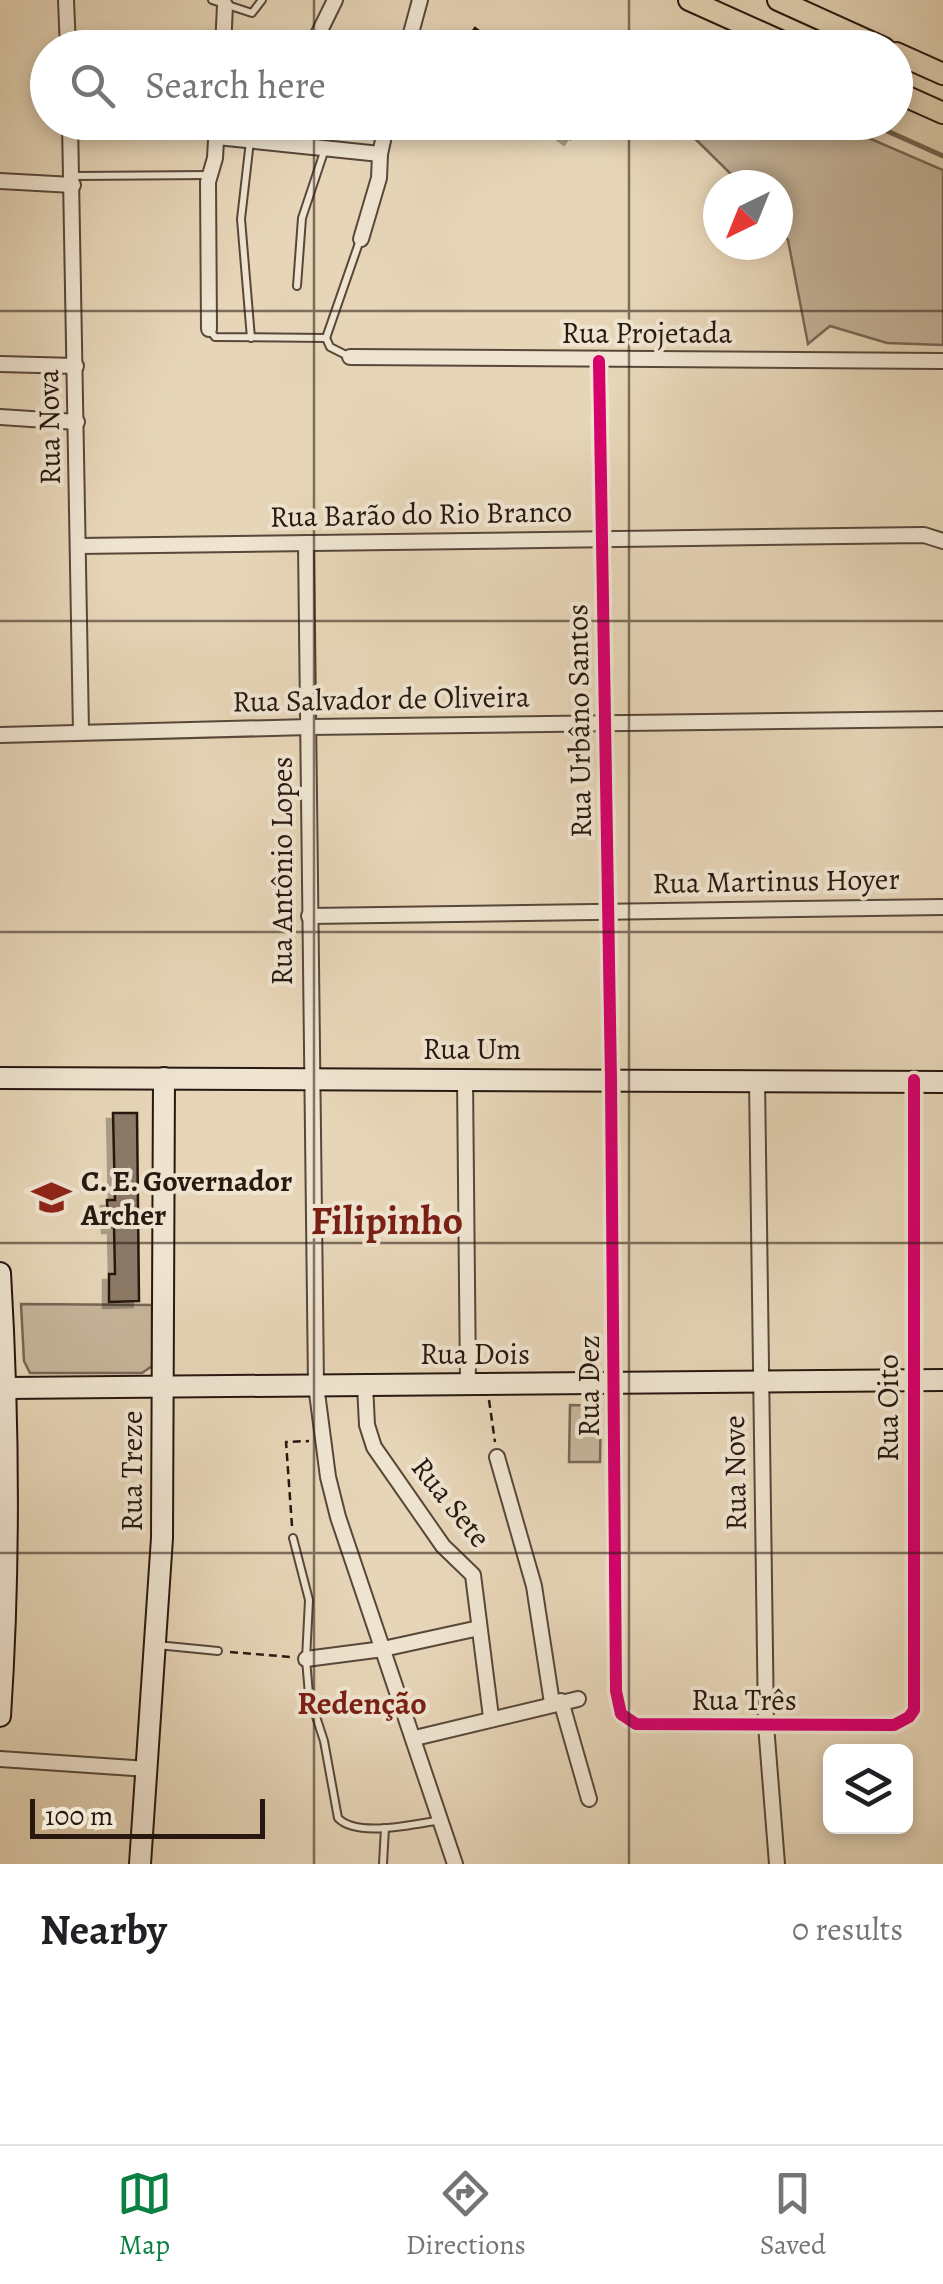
<!DOCTYPE html>
<html lang="en">
<head>
<meta charset="utf-8">
<style>
	:root { --surface:#fff; --page:#f2f2f2; --text:#202124; --muted:#757577; --line:#e0e0e0; --accent:#0b8043 }
	body { margin:0; font-family:Alegreya,serif; background:var(--page); color:var(--text) }
	.controls { position:absolute; right:30px; bottom:30px; display:grid; overflow:hidden; border-radius:15px; box-shadow:0 5px 15px #0003 }
	.controls button { width:90px; height:90px; display:grid; place-items:center; padding:0; border:0; border-bottom:2px solid var(--line); background:var(--surface); color:var(--text); font:50px sans-serif }
	.compass { position:absolute; left:703px; top:170px; width:90px; height:90px; border-radius:50%; background:var(--surface); box-shadow:0 5px 15px #0003; rotate:223deg }
	.scale { position:absolute; left:30px; bottom:25px; width:235px; box-sizing:border-box; padding-left:10px; border:5px solid #281810; border-top:0; font-size:28px; line-height:35px; white-space:nowrap; color:#281810; -webkit-text-stroke:8px #efe4d0; paint-order:stroke }
	.list { margin:0; padding:0; list-style:none }
	h2 { display:flex; justify-content:space-between; align-items:center; height:130px; margin:0; padding:0 40px; font-size:42px }
	h2 small { font-size:32px; font-weight:400; color:var(--muted) }
	.icon { flex:none; width:55px; height:55px; fill:none; stroke:currentColor; stroke-width:2; stroke-linecap:round; stroke-linejoin:round }
	.map { position:relative; flex:none; width:943px; height:1864px; overflow:hidden }
	.search { position:absolute; background:var(--surface); box-shadow:0 5px 15px #0003; left:30px; right:30px; top:30px; height:110px; display:flex; align-items:center; gap:25px; box-sizing:border-box; padding:0 35px; border-radius:55px; color:var(--muted); font-size:38px }
	.sheet { height:280px; background:var(--surface) }
	nav { display:flex; justify-content:space-around; align-items:center; box-sizing:border-box; height:140px; border-top:2px solid var(--line); background:var(--surface); font-size:28px; color:var(--muted) }
	nav a { display:grid; justify-items:center; gap:5px }
	nav .on { color:var(--accent) }
	.map>svg:first-child { display:block }
	.green { fill:#c6b59b; stroke:#776656; stroke-width:2.5 }
	.lines { fill:none; stroke-linecap:round; stroke-linejoin:round }
	.stream { stroke:#736352; stroke-width:5 }
	.building { fill:#8b7a67; stroke:#281810; stroke-width:2.5; filter:url(#shadow) }
	.lane-casing { stroke:#58473a; stroke-width:10 }
	.street-casing { stroke:#58473a; stroke-width:18 }
	.secondary-casing { stroke:#281810; stroke-width:24 }
	.primary-casing { stroke:#281810; stroke-width:24 }
	.path { stroke:#281810; stroke-width:2.5; stroke-dasharray:8 5; stroke-linecap:butt }
	.lane { stroke:#efe4d0; stroke-width:6 }
	.street { stroke:#efe4d0; stroke-width:14 }
	.secondary { stroke:#efe4d0; stroke-width:20 }
	.primary { stroke:#e6d5b7; stroke-width:20 }
	.cycleway-casing { stroke:#efe4d0; stroke-width:19 }
	.cycleway { stroke:#d6006c; stroke-width:12 }
	.grid { fill:none; stroke:#281810; stroke-width:2.5; stroke-opacity:0.55 }
	.labels { text-anchor:middle; stroke-width:8; stroke-linejoin:round; paint-order:stroke }
	.street-label { font-size:30px; fill:#281810; stroke:#efe4d0 }
	.poi-label { font-size:30px; font-weight:bold; fill:#281810; stroke:#efe4d0; text-anchor:start }
	.neighbourhood-label { font-size:32px; font-weight:bold; fill:#7a1f14; stroke:#efe4d0 }
	.district-label { font-size:40px; font-weight:bold; fill:#7a1f14; stroke:#efe4d0 }
</style>
</head>
<body>
<div class="map">
<svg width="943" height="1864" viewBox="0 0 943 1864">
	<defs>
		<filter id="shadow"><feDropShadow dx="-6" dy="6" stdDeviation="0" flood-color="#0004"/></filter>
	</defs>
	<rect width="100%" height="100%" fill="#e6d5b7"/>
	<filter id="stains"><feTurbulence type="fractalNoise" baseFrequency=".002" numOctaves="4"/><feColorMatrix values="0 0 0 0 .2 0 0 0 0 .09 0 0 0 0 .02 0 0 0 .5 -.17"/></filter>
	<radialGradient id="worn" r=".72"><stop offset=".6" stop-color="#630" stop-opacity="0"/><stop offset="1" stop-color="#630" stop-opacity=".3"/></radialGradient>
	<g class="green">
		<polygon points="679,123 834,123 943,170 943,345 887,343 830,326 808,344 788,240 778,228 778,185 742,185"/>
		<polygon points="21,1304 152,1305 152,1366 142,1373 30,1373 24,1361"/>
		<polygon points="570,1405 601,1406 600,1462 569,1462"/>
	</g>
	<g class="lines">
		<polyline class="stream" points="867,122 943,156"/>
	</g>
	<g class="building">
		<polygon points="475,28 502,48 461,48"/>
		<polygon points="547,122 581,122 570,139"/>
		<polygon points="113,1113 137,1113 139,1301 109,1302 109,1274 115,1274 114,1227 108,1227 107,1200 115,1200"/>
	</g>
	<g class="lines">
		<defs>
			<g id="lane">
				<polyline points="212,0 252,13 262,0"/>
				<polyline points="250,141 241,219 251,338"/>
				<polyline points="74,176 210,175"/>
				<polyline points="297,286 302,218 325,149"/>
				<polyline points="209,329 215,337 326,338 360,240"/>
				<polyline points="326,338 330,347 350,357"/>
				<path d="M293,1538L309,1600L306,1659L309,1695L324,1741L338,1818C357,1838 415,1824 441,1820"/>
				<polyline points="157,1645 218,1651"/>
				<polyline points="383,1864 385,1828"/>
			</g>
			<g id="street">
				<polyline points="66,0 68,48"/>
				<polyline points="312,47 335,0"/>
				<polyline points="223,48 225,5"/>
				<polyline points="407,48 420,0"/>
				<polyline points="70,122 81,732"/>
				<polyline points="217,137 380,154"/>
				<polyline points="0,181 73,185"/>
				<polyline points="361,239 379,178 380,154 387,122"/>
				<polyline points="209,329 208,182 215,158 217,122"/>
				<polyline points="350,357 943,361"/>
				<polyline points="599,361 611,1080 616,1691 621,1714 636,1724 894,1725 909,1717 914,1710 914,1080"/>
				<polyline points="0,364 76,366"/>
				<polyline points="0,417 77,422"/>
				<polyline points="306,543 316,1385 328,1477 338,1517 455,1864"/>
				<polyline points="78,546 924,535 943,541"/>
				<polyline points="0,735 309,727 943,719"/>
				<polyline points="309,916 943,907"/>
				<polyline points="465,1079 468,1384"/>
				<polyline points="757,1080 766,1725 777,1864"/>
				<polyline points="365,1385 367,1425 374,1447 443,1546 473,1575 491,1717"/>
				<polyline points="497,1457 534,1586 552,1703"/>
				<polyline points="306,1659 383,1649 479,1628"/>
				<polyline points="561,1701 589,1799"/>
				<polyline points="415,1738 578,1699"/>
				<polyline points="0,1759 148,1769"/>
			</g>
			<g id="secondary">
				<polyline points="0,1078 943,1082"/>
				<path d="M0,1273C9,1425 10,1564 0,1716"/>
				<polyline points="7,1388 943,1380"/>
				<polyline points="140,1864 162,1538 164,1078"/>
			</g>
			<g id="primary">
				<polyline points="689,0 796,48"/>
				<polyline points="778,0 884,48"/>
				<polyline points="896,53 943,74"/>
				<polyline points="896,92 943,113"/>
			</g>
		</defs>
		<use href="#lane" class="lane-casing"/>
		<use href="#street" class="street-casing"/>
		<use href="#secondary" class="secondary-casing"/>
		<use href="#primary" class="primary-casing"/>
		<g class="path">
			<polyline points="489,1400 495,1442"/>
			<polyline points="292,1526 286,1442 309,1441"/>
			<polyline points="230,1652 291,1657"/>
		</g>
		<use href="#lane" class="lane"/>
		<use href="#street" class="street"/>
		<use href="#secondary" class="secondary"/>
		<use href="#primary" class="primary"/>
		<defs>
			<polyline id="cycleway" points="599,361 611,1080 616,1691 621,1714 636,1724 894,1725 909,1717 914,1710 914,1080"/>
		</defs>
		<use href="#cycleway" class="cycleway-casing"/>
		<use href="#cycleway" class="cycleway"/>
	</g>
	<path class="grid" d="M314,0V48M629,0V48M314,122V1864M629,122V1864M0,311H943M0,621H943M0,932H943M0,1243H943M0,1553H943"/>
	<defs>
		<symbol id="school-bare" viewBox="-9 -9 18 18"><path d="M0-5L7-2L0 1L-7-2ZM-4 1L0 2.5L4 1V4Q0 6-4 4Z" fill="#8f2418" stroke="#efe4d0" stroke-width="2.5" paint-order="stroke"/></symbol>
	</defs>
	<g fill-rule="evenodd">
		<use href="#school-bare" x="24" y="1170" width="55" height="55"/>
	</g>
	<g class="labels">
		<g class="street-label">
			<text x="647" y="343">Rua Projetada</text>
			<text transform="translate(49 427) rotate(-91)" y="10">Rua Nova</text>
			<text transform="translate(421 514) rotate(-1)" y="10">Rua Barão do Rio Branco</text>
			<text transform="translate(381 699) rotate(-1)" y="10">Rua Salvador de Oliveira</text>
			<text transform="translate(579 721) rotate(-91)" y="10">Rua Urbâno Santos</text>
			<text transform="translate(282 871) rotate(-90)" y="10">Rua Antônio Lopes</text>
			<text transform="translate(776 881) rotate(-1)" y="10">Rua Martinus Hoyer</text>
			<text x="472" y="1059">Rua Um</text>
			<text x="475" y="1364">Rua Dois</text>
			<text transform="translate(589 1386) rotate(-90)" y="10">Rua Dez</text>
			<text transform="translate(888 1408) rotate(-90)" y="10">Rua Oito</text>
			<text transform="translate(132 1471) rotate(-90)" y="10">Rua Treze</text>
			<text transform="translate(735 1473) rotate(-91)" y="10">Rua Nove</text>
			<text transform="translate(451 1502) rotate(51)" y="10">Rua Sete</text>
			<text x="744" y="1710">Rua Três</text>
		</g>
		<g class="poi-label">
			<text x="81" y="1191">C. E. Governador<tspan x="81" dy="34">Archer</tspan></text>
		</g>
		<g class="neighbourhood-label">
			<text x="362" y="1714">Redenção</text>
		</g>
		<g class="district-label">
			<text x="387" y="1234">Filipinho</text>
		</g>
	</g>
	<rect width="100%" height="100%" filter="url(#stains)"/>
	<rect width="100%" height="100%" fill="url(#worn)"/>
</svg>
<div class="controls">
<button><svg class="icon" aria-label="layers" viewBox="0 0 24 24"><path d="M12 4l9 5-9 5-9-5zM3 14l9 5 9-5"/></svg></button>
</div>
<svg class="compass" viewBox="-18 -18 36 36"><path d="M0-13l5 13h-10z" fill="#e53935"/><path d="M0 13l5-13h-10z" fill="#757577"/></svg>
<div class="scale">100 m</div>
<div class="search"><svg class="icon" aria-label="search" viewBox="0 0 24 24"><circle cx="10" cy="10" r="6"/><path d="M15 15l6 6"/></svg>Search here</div>
</div>
<section class="sheet">
<h2>Nearby<small>0 results</small></h2>
<ul class="list">
</ul>
</section>
<nav>
<a class="on"><svg class="icon" aria-label="map" viewBox="0 0 24 24"><path d="M3 6l6-2 6 2 6-2v14l-6 2-6-2-6 2zM9 4v14M15 6v14"/></svg>Map</a>
<a><svg class="icon" aria-label="directions" viewBox="0 0 24 24"><path d="M12 3l9 9-9 9-9-9zM9 14v-3h6M13 9l2 2-2 2"/></svg>Directions</a>
<a><svg class="icon" aria-label="saved" viewBox="0 0 24 24"><path d="M7 4h10v16l-5-4-5 4z"/></svg>Saved</a>
</nav>
</body>
</html>
